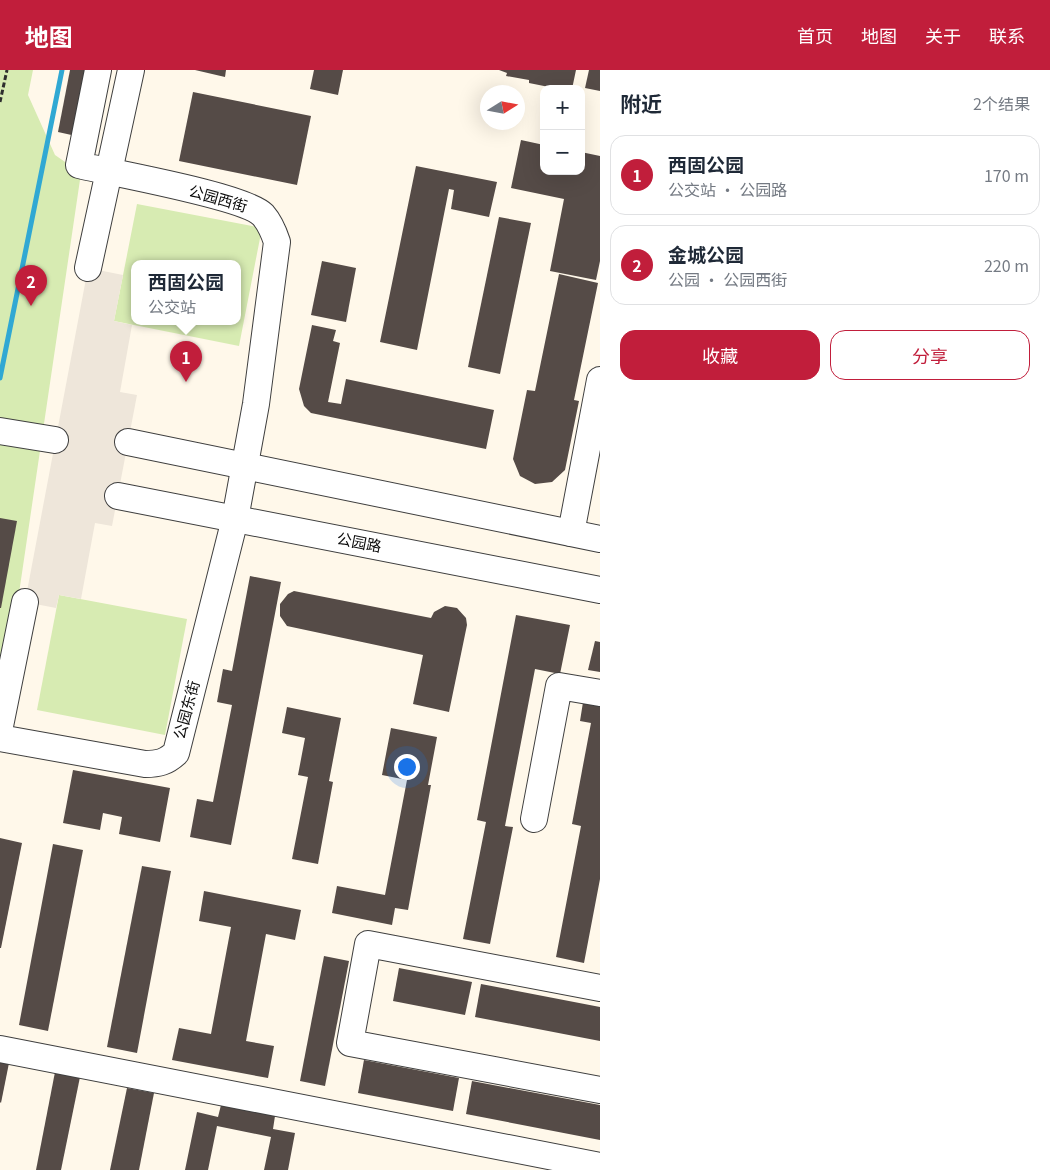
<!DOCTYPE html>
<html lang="zh">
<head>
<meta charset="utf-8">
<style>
	:root { --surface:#fff; --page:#f6f6f7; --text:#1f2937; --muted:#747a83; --line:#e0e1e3; --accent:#c11e3b }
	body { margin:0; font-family:Georgia,"Noto Sans SC",serif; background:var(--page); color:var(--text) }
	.controls { position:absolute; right:15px; top:15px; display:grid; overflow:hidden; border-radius:10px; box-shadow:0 5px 20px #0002 }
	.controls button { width:45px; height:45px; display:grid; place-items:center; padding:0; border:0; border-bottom:1px solid var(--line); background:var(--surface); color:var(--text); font:25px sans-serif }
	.compass { position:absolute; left:480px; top:15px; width:45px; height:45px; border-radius:50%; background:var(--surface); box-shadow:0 5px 20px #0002; rotate:79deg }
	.you { position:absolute; left:406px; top:696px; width:18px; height:18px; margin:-12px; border:4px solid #fff; border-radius:50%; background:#1a73e8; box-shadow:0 0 0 8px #1a73e833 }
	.badge { display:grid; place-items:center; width:32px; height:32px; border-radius:50%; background:var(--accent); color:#fff; font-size:16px; font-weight:700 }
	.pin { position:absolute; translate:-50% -41px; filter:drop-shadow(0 1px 2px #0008) }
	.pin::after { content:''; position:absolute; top:26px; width:18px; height:15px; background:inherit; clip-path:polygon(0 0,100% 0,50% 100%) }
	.popup { position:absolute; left:131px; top:190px; width:110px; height:65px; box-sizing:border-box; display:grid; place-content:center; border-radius:10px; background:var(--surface); filter:drop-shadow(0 1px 4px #0005); font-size:16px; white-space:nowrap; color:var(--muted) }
	.popup b { font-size:19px; color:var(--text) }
	.popup::after { content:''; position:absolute; left:50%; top:100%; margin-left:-10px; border:10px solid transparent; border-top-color:var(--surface) }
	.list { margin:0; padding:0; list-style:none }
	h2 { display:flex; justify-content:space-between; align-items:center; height:65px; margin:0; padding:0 20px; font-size:21px }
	h2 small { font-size:16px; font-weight:400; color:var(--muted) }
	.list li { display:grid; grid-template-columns:32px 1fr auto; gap:15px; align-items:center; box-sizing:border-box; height:80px; margin:0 10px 10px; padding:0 10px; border:1px solid var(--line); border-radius:15px }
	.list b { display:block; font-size:19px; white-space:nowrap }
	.list p { margin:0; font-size:16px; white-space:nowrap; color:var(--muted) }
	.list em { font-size:16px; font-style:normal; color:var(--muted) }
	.actions { display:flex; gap:10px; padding:15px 20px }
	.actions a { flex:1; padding:11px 0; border:1px solid var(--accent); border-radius:15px; text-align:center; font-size:18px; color:var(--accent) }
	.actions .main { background:var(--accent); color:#fff }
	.map { position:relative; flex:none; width:600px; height:1100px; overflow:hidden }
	header { display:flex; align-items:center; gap:30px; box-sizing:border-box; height:70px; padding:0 25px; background:var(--accent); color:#fff }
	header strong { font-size:24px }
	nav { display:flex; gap:28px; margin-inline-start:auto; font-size:18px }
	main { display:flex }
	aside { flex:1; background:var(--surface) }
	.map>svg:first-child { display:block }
	.green { fill:#d7ebb2; fill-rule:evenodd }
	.plaza { fill:#eee6da }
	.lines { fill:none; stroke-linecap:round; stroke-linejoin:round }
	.stream { stroke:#30a8d3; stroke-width:5 }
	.building { fill:#554b47 }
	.minor-casing { stroke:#3f3f3f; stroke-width:28 }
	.path { stroke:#2e2e2e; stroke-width:3; stroke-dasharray:5 2.5; stroke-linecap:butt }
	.minor { stroke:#fff; stroke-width:26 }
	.labels { text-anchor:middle; stroke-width:5; stroke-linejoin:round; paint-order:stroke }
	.street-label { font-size:15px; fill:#0c0c0c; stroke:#fff }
</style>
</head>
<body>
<header>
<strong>地图</strong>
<nav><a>首页</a><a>地图</a><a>关于</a><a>联系</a></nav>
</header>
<main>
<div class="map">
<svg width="600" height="1100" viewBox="0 0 600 1100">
	<rect width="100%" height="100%" fill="#fff8ea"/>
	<g class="green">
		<polygon points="0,0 33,0 28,25 55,85 81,103 0,652"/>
		<path d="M137,134L262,158L239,276L114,251ZM135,193H237V251H135Z"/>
		<polygon points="59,525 187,549 165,665 37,640"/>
	</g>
	<polygon class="plaza" points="88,198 123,205 114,251 132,255 120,322 137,325 112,456 95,453 81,529 59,525 56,538 25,532"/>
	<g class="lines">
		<polyline class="stream" points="0,308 62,0"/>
	</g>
	<g class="building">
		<polygon points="70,0 90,0 76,66 58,62"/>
		<polygon points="195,0 226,0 225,7"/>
		<polygon points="314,0 343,0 338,25 310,19"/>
		<polygon points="499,0 576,0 572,19 559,19 529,13 529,10 506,6 507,3"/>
		<polygon points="589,0 600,0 600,21 585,18"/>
		<polygon points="193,22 311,46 297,115 179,91"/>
		<polygon points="521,70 544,75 544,101 581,101 581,82 600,86 600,191 596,210 550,201 564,129 511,118"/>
		<polygon points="416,96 497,112 489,147 451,139 454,120 449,119 417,280 380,272"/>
		<polygon points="499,147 531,153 500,304 468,297"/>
		<polygon points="322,191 356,198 346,252 311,245"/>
		<polygon points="559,204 598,213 574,330 579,331 565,400 552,412 535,414 520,406 513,389 527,320 535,321"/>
		<polygon points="312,255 336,260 333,271 340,273 328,332 341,334 346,309 494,340 486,379 311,343 304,336 299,319"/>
		<polygon points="0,448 17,451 1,538 0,538"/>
		<polygon points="250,506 281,512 231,775 190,767 197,729 213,732 232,635 217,632 223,599 232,601"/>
		<polygon points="294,521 431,548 434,542 445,536 457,538 466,548 467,555 449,642 413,634 423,585 287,556 280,546 280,534 288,524"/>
		<polygon points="516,545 570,555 560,604 535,599 505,756 513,757 490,874 463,869 486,752 477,750"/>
		<polygon points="595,571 600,572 600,602 588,600"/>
		<polygon points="584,626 600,629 600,809 584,893 556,887 581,756 572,754 591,653 580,651"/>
		<polygon points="287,637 341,648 329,711 333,712 318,794 292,789 308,707 298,705 305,668 282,663"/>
		<polygon points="391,658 437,667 428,715 431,715 408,840 395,838 392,855 332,843 337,816 385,825 407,710 382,705"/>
		<polygon points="73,700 170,718 160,772 119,764 122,747 103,743 100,760 63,753"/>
		<polygon points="0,768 22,773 1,878 0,878"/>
		<polygon points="53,774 83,780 48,961 19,955"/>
		<polygon points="142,796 171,801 137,983 107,977"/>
		<polygon points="204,821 301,840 295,870 266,864 246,971 274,976 268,1008 172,990 179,958 211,964 231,857 199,851"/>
		<polygon points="324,886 349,891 325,1016 300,1011"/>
		<polygon points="399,898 472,912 465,945 393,931"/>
		<polygon points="481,914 600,937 600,971 475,947"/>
		<polygon points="364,990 459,1008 453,1041 358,1023"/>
		<polygon points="0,991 9,993 1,1033 0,1032"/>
		<polygon points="55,1002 80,1007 61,1100 36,1100"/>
		<polygon points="472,1011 600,1035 600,1070 466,1044"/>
		<polygon points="127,1018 154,1023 139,1100 110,1100"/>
		<polygon points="221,1035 275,1046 273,1059 295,1063 288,1100 264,1100 271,1067 217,1056 208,1100 185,1100 197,1042 218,1047"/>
	</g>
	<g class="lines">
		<defs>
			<g id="minor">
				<polyline points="88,198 131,0"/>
				<polyline points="0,361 55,370"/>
				<polyline points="128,372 600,469"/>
				<polyline points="118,426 600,520"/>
				<polyline points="571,463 600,310"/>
				<polyline points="0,656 25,532"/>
				<path d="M0,668L145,694C159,694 166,692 176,683L235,449L256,334L277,172C274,163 270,153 263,145C245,126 112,103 79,95L98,0"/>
				<polyline points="534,749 559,616 600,623"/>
				<polyline points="600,918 368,874 350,973 600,1020"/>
				<polyline points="0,979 600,1096"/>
			</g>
		</defs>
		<use href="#minor" class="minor-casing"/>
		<polyline class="path" points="0,32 7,0"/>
		<use href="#minor" class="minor"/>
	</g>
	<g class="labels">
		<g class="street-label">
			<text transform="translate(218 129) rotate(16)" y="5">公园西街</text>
			<text transform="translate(359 473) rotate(11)" y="5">公园路</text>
			<text transform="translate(187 640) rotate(-75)" y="5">公园东街</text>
		</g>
	</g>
</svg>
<div class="controls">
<button>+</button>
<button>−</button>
</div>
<svg class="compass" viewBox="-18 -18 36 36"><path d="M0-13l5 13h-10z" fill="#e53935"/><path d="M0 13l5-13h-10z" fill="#747a83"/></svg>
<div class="you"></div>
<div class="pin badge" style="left:186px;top:312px">1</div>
<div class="popup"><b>西固公园</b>公交站</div>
<div class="pin badge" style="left:31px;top:236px">2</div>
</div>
<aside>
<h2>附近<small>2个结果</small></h2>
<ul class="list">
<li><span class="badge">1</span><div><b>西固公园</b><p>公交站 · 公园路</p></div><em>170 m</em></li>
<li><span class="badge">2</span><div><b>金城公园</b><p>公园 · 公园西街</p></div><em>220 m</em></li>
</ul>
<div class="actions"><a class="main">收藏</a><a>分享</a></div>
</aside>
</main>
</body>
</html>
